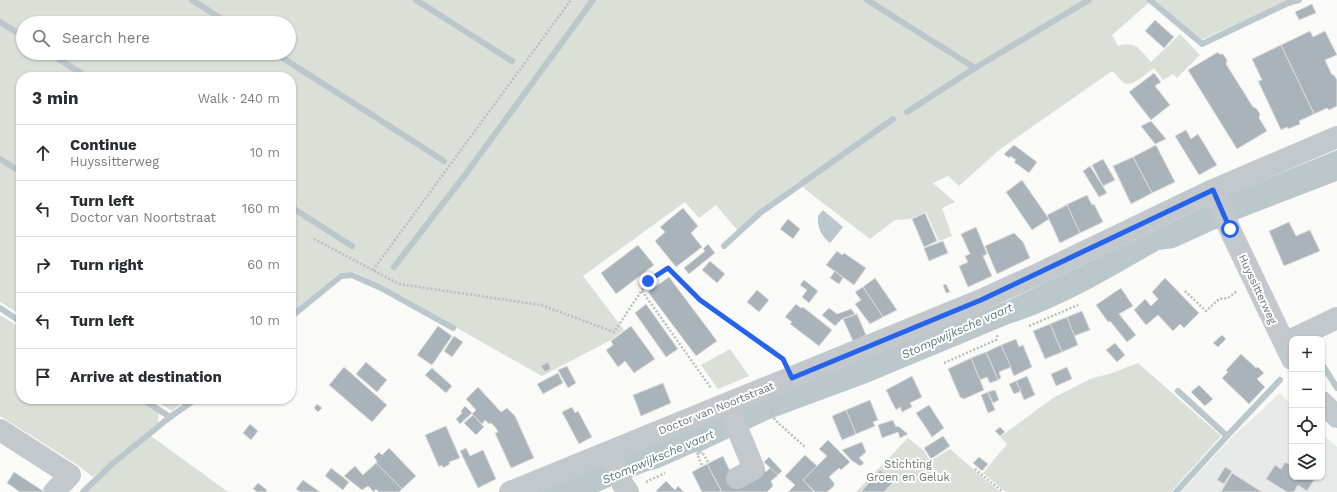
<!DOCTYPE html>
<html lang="en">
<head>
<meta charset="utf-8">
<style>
	:root { --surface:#fff; --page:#f7f7f7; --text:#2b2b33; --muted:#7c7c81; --line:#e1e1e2 }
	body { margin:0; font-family:"Work Sans",sans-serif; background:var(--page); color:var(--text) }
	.controls { position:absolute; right:12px; bottom:12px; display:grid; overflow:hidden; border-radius:8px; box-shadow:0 1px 3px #0004 }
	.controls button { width:36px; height:36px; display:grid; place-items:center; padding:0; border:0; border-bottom:1px solid var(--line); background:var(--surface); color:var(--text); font:20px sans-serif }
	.stop { position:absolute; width:12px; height:12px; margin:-9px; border:3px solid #2563eb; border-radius:50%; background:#fff }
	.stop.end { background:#2563eb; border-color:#fff; box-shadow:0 1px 4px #0008 }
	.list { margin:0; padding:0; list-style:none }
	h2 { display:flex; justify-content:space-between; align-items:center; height:52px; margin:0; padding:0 16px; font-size:17px }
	h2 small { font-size:13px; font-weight:400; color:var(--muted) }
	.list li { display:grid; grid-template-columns:26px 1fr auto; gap:12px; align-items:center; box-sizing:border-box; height:56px; padding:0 16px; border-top:1px solid var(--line) }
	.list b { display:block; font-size:15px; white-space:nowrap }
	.list p { margin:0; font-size:13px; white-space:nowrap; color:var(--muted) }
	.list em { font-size:13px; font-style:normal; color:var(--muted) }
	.icon { flex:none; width:22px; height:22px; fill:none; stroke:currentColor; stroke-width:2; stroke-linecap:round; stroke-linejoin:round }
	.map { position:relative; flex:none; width:1337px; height:492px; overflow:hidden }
	.search { position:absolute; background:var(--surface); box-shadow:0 1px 3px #0004; left:16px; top:16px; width:280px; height:44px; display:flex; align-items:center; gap:10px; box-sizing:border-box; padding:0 14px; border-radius:22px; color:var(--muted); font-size:15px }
	.panel { position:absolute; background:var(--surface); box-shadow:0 1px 3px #0004; left:16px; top:72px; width:280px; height:332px; border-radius:16px }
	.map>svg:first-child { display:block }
	.built { fill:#e8e9e9 }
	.green { fill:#dadfd7; fill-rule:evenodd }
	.water { fill:#bbc7cb }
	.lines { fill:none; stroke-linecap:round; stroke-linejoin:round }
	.stream { stroke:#bbc7cb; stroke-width:6 }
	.building { fill:#aab3b9; stroke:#dcdcda }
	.path { stroke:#bbbfc2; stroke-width:2.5; stroke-dasharray:2 2; stroke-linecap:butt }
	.minor { stroke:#c3c8cc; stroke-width:22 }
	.route { stroke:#2563eb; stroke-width:5 }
	.labels { text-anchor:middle; stroke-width:4; stroke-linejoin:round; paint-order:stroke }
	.street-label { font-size:11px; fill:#657683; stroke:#fff }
	.park-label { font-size:11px; fill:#687a64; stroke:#fff }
	.water-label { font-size:12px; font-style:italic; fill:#60757c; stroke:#fff }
</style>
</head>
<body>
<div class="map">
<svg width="1337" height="492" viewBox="0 0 1337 492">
	<rect width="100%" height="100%" fill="#fafaf8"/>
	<polygon class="built" points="1280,393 1292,406 1292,477 1322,477 1322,434 1337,447 1337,492 1181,492 1230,439"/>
	<g class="green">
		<path d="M0,0H1152L1112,35L1118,46C1137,41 1139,49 1151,62L1180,34L1200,55L1177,78L1173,74L1163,80L1154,68C1148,72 1132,88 1124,83C1119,79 1116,74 1112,71L999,150L959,186L948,176L933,183L955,202L942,208L952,236L939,241L926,212L910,219L895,220L870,239L806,190L799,181L759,212L738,231L716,205L699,218L685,202L583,276L624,330L611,340L542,376L381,285L354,272L339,273L291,314V77H21V315L0,302ZM23,23H289V53H23Z"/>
		<polygon points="1155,0 1290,0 1201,40"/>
		<polygon points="0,315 21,328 21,399 137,399 159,413 158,423 93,477 76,464 0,416"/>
		<polygon points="730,349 749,376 718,389 701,365"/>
		<polygon points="1138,363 1221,436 1171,492 1006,492 983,473 1007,444 1000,437 1053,398 1090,379 1112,373"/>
		<polygon points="153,399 187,399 172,411"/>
		<polygon points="151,436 228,492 86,492 113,467"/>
		<polygon points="908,438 924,451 930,461 950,449 1000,492 856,492"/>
	</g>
	<g class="water">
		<path d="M1337,150V181L1236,220L1174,248L1159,250C1110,278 1063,307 1009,324L867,383L770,419L704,450L693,453L659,468L645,472L598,492H539L601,465L1009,300L1230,194Z"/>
		<path d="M823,210L843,227L830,243C821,236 817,227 818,216Z"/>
	</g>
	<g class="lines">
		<g class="stream">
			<polyline points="192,0 228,23"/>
			<polyline points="416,0 512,61"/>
			<polyline points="867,0 975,68"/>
			<polyline points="1150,0 1202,44 1288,3 1299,0"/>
			<polyline points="0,22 23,36"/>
			<polyline points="49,53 87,77"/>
			<polyline points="275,53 444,161"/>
			<polyline points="907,112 975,68 1089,0"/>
			<polyline points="0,159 21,172"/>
			<polyline points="291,207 352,246"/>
			<polyline points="724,246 760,213 893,119"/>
			<polyline points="394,267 465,175 593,0"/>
			<polyline points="0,308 21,322"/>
			<polyline points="291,317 341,276 352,275 381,288 453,328"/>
			<polyline points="1322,364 1337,388"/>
			<polyline points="1178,391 1227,436"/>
			<polyline points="142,399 170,417 196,399"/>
			<polyline points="83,492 111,465 170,417"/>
			<polyline points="1176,492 1227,436 1280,380"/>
		</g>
	</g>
	<g class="building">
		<polygon points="1312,4 1316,13 1299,20 1295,12"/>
		<polygon points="1155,20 1174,37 1164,48 1145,31"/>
		<polygon points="1310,31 1313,37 1325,31 1337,55 1325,60 1332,75 1334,75 1337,80 1337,106 1329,110 1327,108 1314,114 1281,45"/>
		<polygon points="1281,45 1314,114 1299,121 1300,124 1288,129 1287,127 1281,130 1258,81 1262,80 1252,59"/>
		<polygon points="1218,52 1219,54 1223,54 1227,60 1226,64 1253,107 1256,108 1260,114 1259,118 1267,131 1237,149 1188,70"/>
		<polygon points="1154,73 1161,82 1155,86 1170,105 1151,120 1129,92"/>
		<polygon points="1151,121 1166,139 1155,144 1141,126"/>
		<polygon points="1186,130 1191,139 1198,134 1217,165 1199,175 1175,136"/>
		<polygon points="1014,145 1037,162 1029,173 1014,162 1016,160 1010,156 1009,158 1004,154"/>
		<polygon points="1156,145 1175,182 1152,193 1133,157"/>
		<polygon points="1133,157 1152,193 1131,204 1113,166"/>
		<polygon points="1103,159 1115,180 1103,186 1092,165"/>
		<polygon points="1090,166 1107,193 1099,197 1083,171"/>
		<polygon points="1022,180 1049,219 1032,230 1006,192"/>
		<polygon points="1087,195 1092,205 1094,204 1103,222 1080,233 1067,205 1064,206"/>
		<polygon points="1067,205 1080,233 1060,243 1047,215"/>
		<polygon points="683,208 698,226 691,233 702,247 676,267 655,241 665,232 660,227"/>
		<polygon points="925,213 937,241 924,247 912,219"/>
		<polygon points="788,219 800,229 793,239 780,229"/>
		<polygon points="1289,222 1296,236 1310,230 1320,251 1284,266 1269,231"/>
		<polygon points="976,227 987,254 983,256 992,276 968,287 959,266 968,262 965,256 970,254 961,234"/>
		<polygon points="1014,233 1023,242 1030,258 997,274 985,246"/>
		<polygon points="943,241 948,253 929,261 924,248"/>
		<polygon points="708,244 715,253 689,274 684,268 705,251 703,249"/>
		<polygon points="638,245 654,265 616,294 601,273"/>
		<polygon points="837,251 842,255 844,253 866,268 854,285 826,265"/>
		<polygon points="710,261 725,274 717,283 702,270"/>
		<polygon points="835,271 843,278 839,284 830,278"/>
		<polygon points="669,277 717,341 696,356 648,292"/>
		<polygon points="875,278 897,310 883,317 863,287"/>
		<polygon points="1165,278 1199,313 1184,328 1180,324 1173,331 1158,315 1146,325 1134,310 1145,299 1151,306 1158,299 1152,292"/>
		<polygon points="804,280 818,291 809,303 802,297 807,290 800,285"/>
		<polygon points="946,284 950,292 946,293 943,285"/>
		<polygon points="863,287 883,317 870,324 855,304 861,300 855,292"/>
		<polygon points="1121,288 1133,306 1119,314 1136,335 1127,342 1110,321 1108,322 1096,305"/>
		<polygon points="757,290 769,300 759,312 747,302"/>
		<polygon points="646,304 678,349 666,357 635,313"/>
		<polygon points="796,304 801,308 803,307 832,330 819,346 790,324 792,322 785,317"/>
		<polygon points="829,308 837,314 851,309 855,314 842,319 835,326 822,315"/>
		<polygon points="1082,311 1090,330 1074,336 1067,317"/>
		<polygon points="857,314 866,335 853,341 843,319"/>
		<polygon points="1067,317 1078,345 1062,352 1050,324"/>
		<polygon points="1050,324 1062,352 1045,359 1033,331"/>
		<polygon points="438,326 452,336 432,365 417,355"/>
		<polygon points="631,326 655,359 634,373 625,361 618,367 606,350 613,345 611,341"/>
		<polygon points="1222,335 1226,339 1218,347 1213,343"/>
		<polygon points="454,336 463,342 452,357 444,351"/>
		<polygon points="1016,339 1019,347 1023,345 1032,367 1014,376 1001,345"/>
		<polygon points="1115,343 1125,355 1117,362 1106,350"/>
		<polygon points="1001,345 1011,367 999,372 1001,378 998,380 986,352"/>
		<polygon points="986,352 998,380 990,383 987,377 980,380 971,358"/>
		<polygon points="1241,354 1256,368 1258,367 1264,373 1257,379 1265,387 1249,404 1222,378 1228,372 1226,370"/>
		<polygon points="971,358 984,390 964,399 960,397 948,369"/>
		<polygon points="366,362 387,380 377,392 356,374"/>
		<polygon points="548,362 551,369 545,372 541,366"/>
		<polygon points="567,366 576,383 568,388 558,370"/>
		<polygon points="344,367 387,405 372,422 329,385"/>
		<polygon points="1067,367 1072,379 1056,386 1051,374"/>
		<polygon points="432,368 452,386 446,393 425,375"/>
		<polygon points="558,373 563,383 543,394 537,384"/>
		<polygon points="912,376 922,397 910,403 912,407 902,412 900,407 896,410 886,390"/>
		<polygon points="1027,376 1035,395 1024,400 1016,381"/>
		<polygon points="1016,381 1021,391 1014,394 1009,384"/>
		<polygon points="663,383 671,403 641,416 633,395"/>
		<polygon points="1199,385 1213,399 1205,406 1191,392"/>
		<polygon points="478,387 501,412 507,408 515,416 534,458 511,468 495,433 498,432 496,428 491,423 489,424 485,420 482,424 472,414 476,410 466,399"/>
		<polygon points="995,390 999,400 993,403 988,392"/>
		<polygon points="988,392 995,410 988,413 981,395"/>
		<polygon points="870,400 878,420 873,422 875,426 856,434 846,410"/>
		<polygon points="317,404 322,408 318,412 314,408"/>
		<polygon points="929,405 944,428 932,437 916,413"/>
		<polygon points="465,406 472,413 460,424 456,419 462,413 461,411"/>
		<polygon points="572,407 575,413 578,411 592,437 579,444 562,412"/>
		<polygon points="846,410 856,434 842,440 832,416"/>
		<polygon points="473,415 484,427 476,435 464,423"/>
		<polygon points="893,420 896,427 898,426 908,434 900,438 898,432 882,438 878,425"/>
		<polygon points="250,424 258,431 251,440 243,433"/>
		<polygon points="446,426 460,458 449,462 450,464 443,468 442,465 439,467 425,435"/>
		<polygon points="1000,427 1005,432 1000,436 995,431"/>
		<polygon points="943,436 950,446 931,459 924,448"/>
		<polygon points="828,440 850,462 841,470 839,468 829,477 834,483 834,486 827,492 815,492 803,480 827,456 819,449"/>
		<polygon points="862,442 866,452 859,458 864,463 860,466 851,460 842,450"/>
		<polygon points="389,448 416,476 402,489 376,463 377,461 374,457 379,452 382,455"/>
		<polygon points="466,448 470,456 483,450 496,479 478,488 460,451"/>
		<polygon points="805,455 817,466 803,480 814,492 788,492 795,485 785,476"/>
		<polygon points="723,456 736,484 765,470 766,472 771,467 778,475 771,481 773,486 767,492 722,492 707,464"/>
		<polygon points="769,457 782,471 778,475 764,462"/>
		<polygon points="979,457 988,464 982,471 973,463"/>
		<polygon points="1285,462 1290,465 1292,462 1292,477 1310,477 1314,480 1307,491 1298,485 1294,492 1287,492 1266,479 1275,465 1281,469"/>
		<polygon points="376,463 402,489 399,492 379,492 376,489 374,492 368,486 362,490 344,476 355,466 363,475"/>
		<polygon points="707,464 718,485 722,492 702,492 692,472"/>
		<polygon points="1225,467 1232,471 1224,484 1217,480"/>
		<polygon points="331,468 349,482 343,490 325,476"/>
		<polygon points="880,470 894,481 884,492 861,492"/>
		<polygon points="14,472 43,491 42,492 20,492 7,483"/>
		<polygon points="1232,473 1262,492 1221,492"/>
		<polygon points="303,480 320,492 300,492 296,489"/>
		<polygon points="666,481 675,490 678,486 684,492 657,492 656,491"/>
		<polygon points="258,483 267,490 266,492 257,492 253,489"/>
	</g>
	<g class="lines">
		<g class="path">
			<polyline points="314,239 399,284 541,305 614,332 648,281 667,268 700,300 783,359"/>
			<polyline points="373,270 571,0"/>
			<polyline points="642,291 711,388"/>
			<polyline points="1185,291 1206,311 1219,299 1228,298 1237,291"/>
			<polyline points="1029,326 1078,305"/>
			<polyline points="944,363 996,340 998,334"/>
			<polyline points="769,407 775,420 806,448"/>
			<polyline points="693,440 700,453 697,454 702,465"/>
			<polyline points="700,453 702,452 708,462"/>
			<polyline points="975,469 1003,492"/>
			<polyline points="646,482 665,473"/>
		</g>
		<g class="minor">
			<polyline points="1213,190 1232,234 1292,359"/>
			<polyline points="1293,339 1337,318"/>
			<polyline points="1322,402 1337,417"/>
			<polyline points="727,404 754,469 737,478"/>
			<polyline points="0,430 70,475 54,492"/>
			<polyline points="610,452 622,483 628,492"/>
			<polyline points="510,492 981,300 1038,274 1213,190 1337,137"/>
		</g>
	</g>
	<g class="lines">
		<polyline class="route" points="648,281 668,268 700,300 783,359 792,378 981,300 1213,190 1230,229"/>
	</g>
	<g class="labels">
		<g class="street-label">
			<text transform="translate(1258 289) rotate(65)" y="4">Huyssitterweg</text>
			<text transform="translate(716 408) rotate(-22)" y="4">Doctor van Noortstraat</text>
		</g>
		<g class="park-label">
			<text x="908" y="468">Stichting<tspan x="908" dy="13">Groen en Geluk</tspan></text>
		</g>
		<g class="water-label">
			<text transform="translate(957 331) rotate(-24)" y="4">Stompwijksche vaart</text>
			<text transform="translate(658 457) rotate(-23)" y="4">Stompwijksche vaart</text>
		</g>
	</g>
</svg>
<div class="controls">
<button>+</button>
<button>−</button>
<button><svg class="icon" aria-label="locate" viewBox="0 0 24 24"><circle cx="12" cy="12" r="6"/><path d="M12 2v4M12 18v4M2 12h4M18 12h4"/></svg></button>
<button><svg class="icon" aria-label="layers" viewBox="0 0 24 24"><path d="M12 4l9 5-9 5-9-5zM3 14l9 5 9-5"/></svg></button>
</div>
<div class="stop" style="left:1230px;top:229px"></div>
<div class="stop end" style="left:648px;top:281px"></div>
<div class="search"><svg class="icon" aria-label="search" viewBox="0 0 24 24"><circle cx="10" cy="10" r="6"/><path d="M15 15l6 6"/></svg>Search here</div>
<section class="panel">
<h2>3 min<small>Walk · 240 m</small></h2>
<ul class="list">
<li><svg class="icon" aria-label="ahead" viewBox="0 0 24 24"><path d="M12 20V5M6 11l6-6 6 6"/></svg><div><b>Continue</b><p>Huyssitterweg</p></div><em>10 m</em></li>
<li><svg class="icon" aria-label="left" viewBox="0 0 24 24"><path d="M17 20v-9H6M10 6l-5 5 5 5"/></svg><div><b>Turn left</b><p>Doctor van Noortstraat</p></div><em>160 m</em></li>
<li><svg class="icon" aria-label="right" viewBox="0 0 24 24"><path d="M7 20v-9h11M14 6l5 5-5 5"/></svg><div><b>Turn right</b></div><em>60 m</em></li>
<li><svg class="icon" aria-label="left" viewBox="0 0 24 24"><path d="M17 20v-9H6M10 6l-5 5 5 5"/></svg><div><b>Turn left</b></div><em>10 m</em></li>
<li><svg class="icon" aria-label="arrive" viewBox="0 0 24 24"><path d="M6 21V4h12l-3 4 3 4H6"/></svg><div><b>Arrive at destination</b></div></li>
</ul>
</section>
</div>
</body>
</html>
